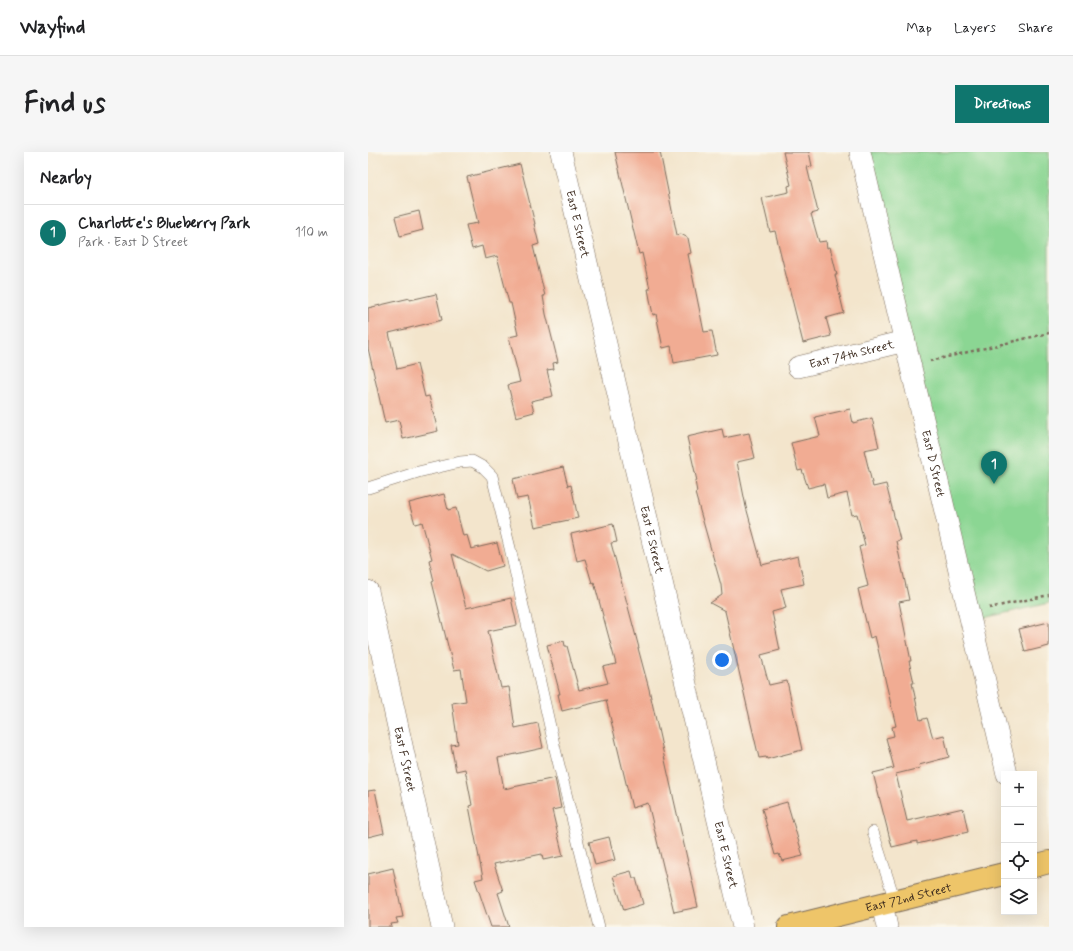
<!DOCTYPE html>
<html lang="en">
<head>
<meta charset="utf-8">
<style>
	:root { --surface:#fff; --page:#f6f6f6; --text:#202124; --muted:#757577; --line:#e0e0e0; --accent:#0f766e }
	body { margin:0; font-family:Mynerve,sans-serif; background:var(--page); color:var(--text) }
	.controls { position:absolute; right:12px; bottom:12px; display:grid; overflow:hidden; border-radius:0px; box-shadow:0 4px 16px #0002 }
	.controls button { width:36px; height:36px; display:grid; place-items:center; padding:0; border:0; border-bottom:1px solid var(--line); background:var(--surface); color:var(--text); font:20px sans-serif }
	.you { position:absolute; left:354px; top:508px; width:14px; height:14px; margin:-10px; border:3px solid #fff; border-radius:50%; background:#1a73e8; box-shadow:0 0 0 6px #1a73e833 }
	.badge { display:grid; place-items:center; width:26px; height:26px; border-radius:50%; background:var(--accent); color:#fff; font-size:13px; font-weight:700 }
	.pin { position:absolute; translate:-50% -33px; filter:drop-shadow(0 1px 2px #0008) }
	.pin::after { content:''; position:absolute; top:21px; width:14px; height:12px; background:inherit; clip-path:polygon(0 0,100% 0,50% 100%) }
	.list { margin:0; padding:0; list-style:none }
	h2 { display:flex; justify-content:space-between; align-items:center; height:52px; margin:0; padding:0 16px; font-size:17px }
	h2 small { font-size:13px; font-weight:400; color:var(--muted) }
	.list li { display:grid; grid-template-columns:26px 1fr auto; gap:12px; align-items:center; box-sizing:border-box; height:56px; padding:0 16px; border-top:1px solid var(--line) }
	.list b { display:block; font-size:15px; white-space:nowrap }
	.list p { margin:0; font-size:13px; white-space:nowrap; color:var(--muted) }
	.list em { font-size:13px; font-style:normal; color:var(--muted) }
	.icon { flex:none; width:22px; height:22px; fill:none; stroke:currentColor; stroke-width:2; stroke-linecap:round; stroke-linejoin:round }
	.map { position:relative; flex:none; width:681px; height:775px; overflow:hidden; border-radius:0px }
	header { display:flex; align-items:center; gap:24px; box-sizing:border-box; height:56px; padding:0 20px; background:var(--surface); border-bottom:1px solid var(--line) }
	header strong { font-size:19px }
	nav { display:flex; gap:22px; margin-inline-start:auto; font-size:14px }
	.intro { display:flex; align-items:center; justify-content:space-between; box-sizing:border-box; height:96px; padding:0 24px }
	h1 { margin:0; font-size:28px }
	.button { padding:10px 18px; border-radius:0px; background:var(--accent); color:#fff; font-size:14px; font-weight:700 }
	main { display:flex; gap:24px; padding:0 24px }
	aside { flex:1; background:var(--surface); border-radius:0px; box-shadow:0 4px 16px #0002 }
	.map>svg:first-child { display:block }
	.green { fill:#8bd693; stroke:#638058 }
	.building { fill:#f1ac93 }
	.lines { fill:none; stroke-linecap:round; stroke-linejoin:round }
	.lane-casing { stroke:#7b6b5b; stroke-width:12 }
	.street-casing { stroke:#7b6b5b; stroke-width:22 }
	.primary-casing { stroke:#7b6b5b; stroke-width:24 }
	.path { stroke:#7b6b5b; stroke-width:2.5; stroke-dasharray:3 3; stroke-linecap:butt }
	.lane { stroke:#fff; stroke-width:11 }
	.street { stroke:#fff; stroke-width:21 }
	.primary { stroke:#eec569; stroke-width:22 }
	.labels { text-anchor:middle; stroke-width:3; stroke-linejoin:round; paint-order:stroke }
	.street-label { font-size:12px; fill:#3b2a1e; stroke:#fbf7ec }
</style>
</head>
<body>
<header>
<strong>Wayfind</strong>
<nav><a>Map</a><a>Layers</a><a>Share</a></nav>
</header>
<div class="intro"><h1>Find us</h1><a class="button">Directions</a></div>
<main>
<aside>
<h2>Nearby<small></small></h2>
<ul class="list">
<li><span class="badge">1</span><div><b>Charlotte's Blueberry Park</b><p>Park · East D Street</p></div><em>110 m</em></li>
</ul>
</aside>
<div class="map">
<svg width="681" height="775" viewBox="0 0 681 775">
	<rect width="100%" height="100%" fill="#fbf7ec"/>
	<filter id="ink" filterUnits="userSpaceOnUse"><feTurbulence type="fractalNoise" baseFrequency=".025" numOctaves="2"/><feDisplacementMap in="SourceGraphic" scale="8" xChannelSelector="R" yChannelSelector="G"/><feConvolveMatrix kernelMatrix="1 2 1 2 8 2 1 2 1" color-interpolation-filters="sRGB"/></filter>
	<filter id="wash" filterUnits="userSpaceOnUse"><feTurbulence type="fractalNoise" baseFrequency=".012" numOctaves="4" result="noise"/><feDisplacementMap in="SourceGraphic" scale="16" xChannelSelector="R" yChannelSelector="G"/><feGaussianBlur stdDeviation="0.9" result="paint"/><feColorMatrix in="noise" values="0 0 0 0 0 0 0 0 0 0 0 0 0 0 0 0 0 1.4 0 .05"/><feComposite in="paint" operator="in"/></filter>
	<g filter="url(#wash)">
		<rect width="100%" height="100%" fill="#f3e5cc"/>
		<polygon class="green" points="492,0 681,0 681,451 603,469"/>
		<g id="blocks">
			<g class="building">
				<polygon points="247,0 292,0 309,83 313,82 320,86 323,101 320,102 336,180 344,179 349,203 306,211 303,194 295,196 288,162 285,163 280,137 282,137 274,101 271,102"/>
				<polygon points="415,0 441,0 444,14 439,15 450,60 443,62 451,90 458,89 459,96 462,95 469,123 467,123 476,161 458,166 463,184 435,191 407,79 402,80 394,46 421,40 420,34 423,33"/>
				<polygon points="152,12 167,72 166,72 171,92 165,94 177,144 175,144 178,162 190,210 185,211 186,217 179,218 185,244 163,249 166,260 148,265 140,233 152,230 141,185 150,183 143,151 141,151 129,104 117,107 114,94 104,97 98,73 110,71 99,25"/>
				<polygon points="51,59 55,78 32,84 27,65"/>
				<polygon points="68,142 74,168 21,181 29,217 49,212 57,245 61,244 70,279 35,287 31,268 17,271 0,196 0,156 42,146 42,148"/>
				<polygon points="482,257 485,271 504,266 511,295 496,298 505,335 518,332 532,388 528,389 541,448 531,450 543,509 541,509 546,531 544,531 552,568 559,566 565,586 576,583 581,605 551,613 552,616 528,622 539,669 595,656 600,680 549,692 549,689 524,695 505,621 526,616 518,586 526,584 524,575 528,574 507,484 502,486 490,437 500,434 491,395 497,393 489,362 484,363 479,341 459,346 456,332 440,336 434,318 430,319 423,291 452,284 447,265"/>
				<polygon points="354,277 356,286 381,281 387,306 369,310 378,355 394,413 430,404 436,432 413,437 418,456 404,460 412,498 393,503 401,533 419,529 434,598 399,607 398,605 391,606 357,459 342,451 354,443 353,433 327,341 329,340 327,329 329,329 319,285"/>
				<polygon points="195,315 200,334 203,333 210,366 167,375 160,345 149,347 145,327"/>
				<polygon points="76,342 80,358 88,356 95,384 99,383 103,397 129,391 135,414 118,419 84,402 98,456 143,446 149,473 120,479 133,536 141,535 147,576 170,571 175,596 130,606 136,637 187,626 193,656 184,658 195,704 175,708 174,702 126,712 135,739 130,741 141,775 123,775 107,728 115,726 101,654 104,653 97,617 88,619 83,593 90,592 84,551 98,549 93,517 86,518 64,430 66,429 61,408 64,407 54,370 47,372 41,351"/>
				<polygon points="245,372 249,390 243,391 271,496 270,496 281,537 330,755 306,760 280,651 264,656 238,548 194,559 190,542 192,542 179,493 196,489 197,494 199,494 211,538 240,531 235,515 248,512 226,430 224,431 217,407 209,409 203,382"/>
				<polygon points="681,470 681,494 657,500 651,477"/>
				<polygon points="7,638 16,681 0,685 0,639"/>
				<polygon points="419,650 435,704 414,709 411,702 407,703 394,657"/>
				<polygon points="241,685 247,708 227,713 221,690"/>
				<polygon points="25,716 35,765 28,766 30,771 23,772 24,775 0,775 0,722"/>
				<polygon points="263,719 265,726 268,726 275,752 256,758 245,724"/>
			</g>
		</g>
	</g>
	<g filter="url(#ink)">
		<use href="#blocks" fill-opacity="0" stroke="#7b6b5b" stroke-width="1"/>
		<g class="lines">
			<defs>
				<g id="lane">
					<polyline points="0,336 50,320 92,310 104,309 115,315 124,324 142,396 187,597 231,775"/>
					<polyline points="505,680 527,749"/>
				</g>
				<g id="street">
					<path id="s1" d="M193,0L375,775"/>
					<path id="s2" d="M492,0L639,622"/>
					<path id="s3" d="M430,215L537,189"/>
					<path id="s4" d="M0,439L74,775"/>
					<polyline points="514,752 519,775"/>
				</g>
				<g id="primary">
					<polyline points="666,714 681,710"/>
					<path id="s5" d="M421,775L636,722"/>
				</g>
			</defs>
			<use href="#lane" class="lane-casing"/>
			<use href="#street" class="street-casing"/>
			<use href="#primary" class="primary-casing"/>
			<g class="path">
				<polyline points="562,209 681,181"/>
				<polyline points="621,456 681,443"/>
			</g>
			<use href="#lane" class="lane"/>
			<use href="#street" class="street"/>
			<use href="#primary" class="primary"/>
		</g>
	</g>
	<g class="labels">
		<g class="street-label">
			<text dy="4" stroke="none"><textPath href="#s1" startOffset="74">East E Street</textPath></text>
			<text dy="4" stroke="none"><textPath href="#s3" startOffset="55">East 74th Street</textPath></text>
			<text dy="4" stroke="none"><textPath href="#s2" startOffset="320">East D Street</textPath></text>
			<text dy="4" stroke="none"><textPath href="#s1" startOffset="398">East E Street</textPath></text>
			<text dy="4" stroke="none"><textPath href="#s4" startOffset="172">East F Street</textPath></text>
			<text dy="4" stroke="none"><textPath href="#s1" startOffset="722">East E Street</textPath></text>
			<text dy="4" stroke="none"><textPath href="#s5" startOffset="123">East 72nd Street</textPath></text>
		</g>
	</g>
</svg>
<div class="controls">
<button>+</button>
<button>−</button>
<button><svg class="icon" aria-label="locate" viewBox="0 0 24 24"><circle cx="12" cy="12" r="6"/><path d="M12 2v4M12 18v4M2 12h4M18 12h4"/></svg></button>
<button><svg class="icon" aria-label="layers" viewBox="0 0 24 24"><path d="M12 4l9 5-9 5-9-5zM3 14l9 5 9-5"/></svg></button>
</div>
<div class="you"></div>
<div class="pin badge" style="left:626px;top:332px">1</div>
</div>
</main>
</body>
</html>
